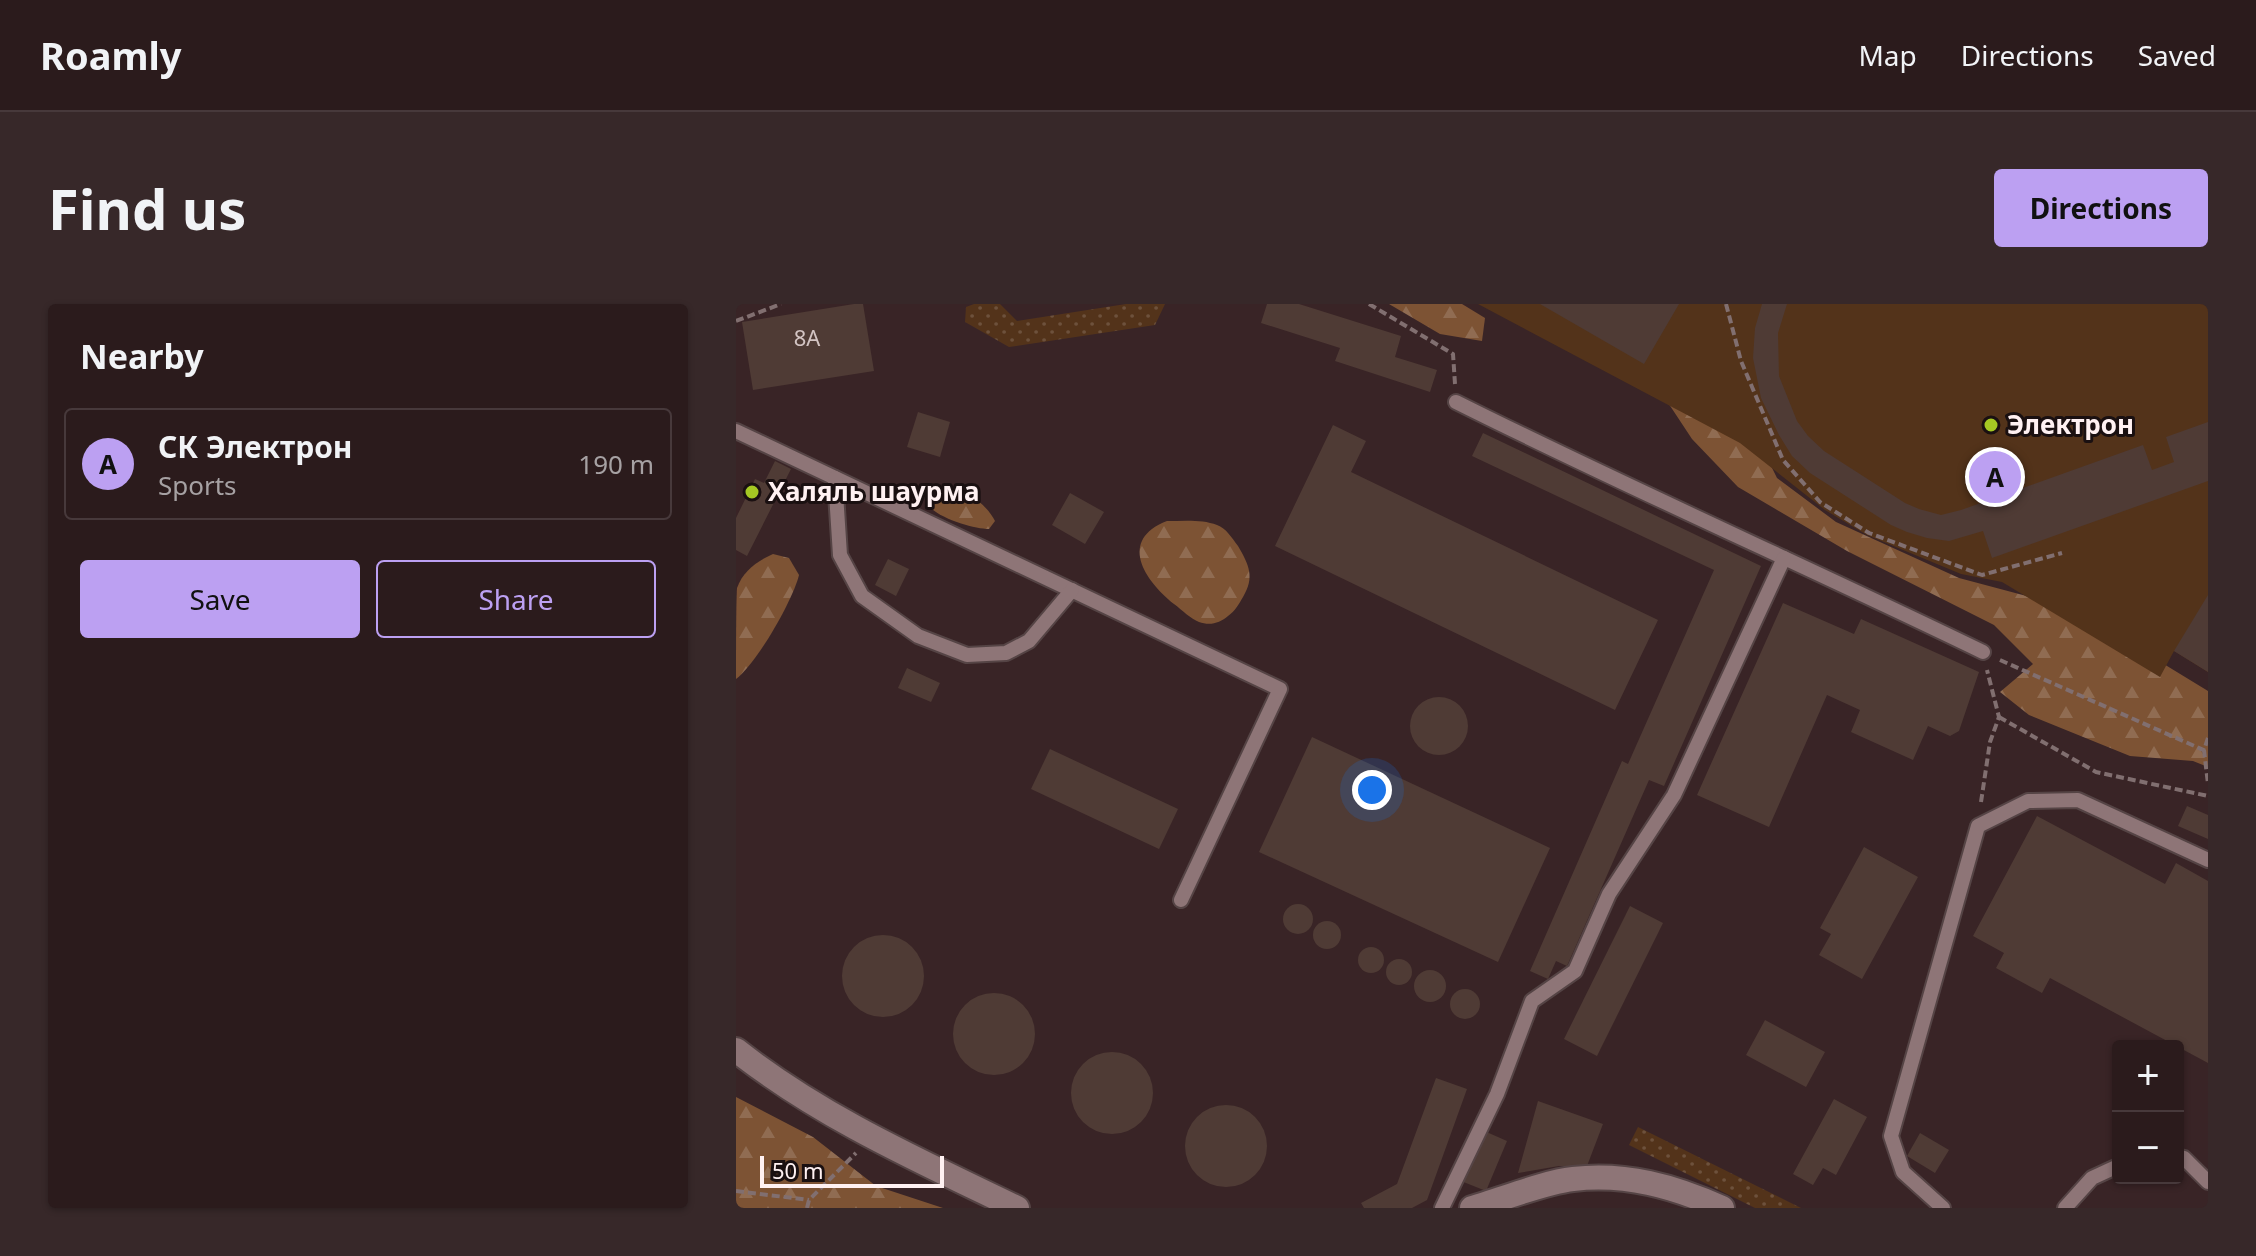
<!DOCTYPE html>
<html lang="en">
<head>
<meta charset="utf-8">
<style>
	:root { --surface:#2b1b1c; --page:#372829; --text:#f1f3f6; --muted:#a6a1a3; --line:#47393b; --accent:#bca0f2 }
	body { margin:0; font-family:"Noto Sans",sans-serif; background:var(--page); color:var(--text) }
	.controls { position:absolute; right:24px; bottom:24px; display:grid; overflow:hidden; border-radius:8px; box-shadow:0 2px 6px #0004 }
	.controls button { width:72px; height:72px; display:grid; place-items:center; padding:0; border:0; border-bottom:2px solid var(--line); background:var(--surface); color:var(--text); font:40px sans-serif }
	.scale { position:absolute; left:24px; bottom:20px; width:184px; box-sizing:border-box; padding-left:8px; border:4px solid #fff1f2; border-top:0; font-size:22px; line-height:28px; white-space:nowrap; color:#fff1f2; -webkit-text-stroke:6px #1a1011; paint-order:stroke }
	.you { position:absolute; left:636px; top:486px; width:28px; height:28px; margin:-20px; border:6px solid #fff; border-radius:50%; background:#1a73e8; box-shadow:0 0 0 12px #1a73e833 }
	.badge { display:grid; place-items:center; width:52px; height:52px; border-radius:50%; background:var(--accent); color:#111; font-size:26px; font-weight:700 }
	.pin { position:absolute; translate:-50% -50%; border:4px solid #fff; box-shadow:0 2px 8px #0006 }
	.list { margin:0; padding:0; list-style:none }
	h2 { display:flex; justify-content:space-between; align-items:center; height:104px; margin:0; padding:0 32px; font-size:34px }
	h2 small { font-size:26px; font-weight:400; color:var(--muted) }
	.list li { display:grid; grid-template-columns:52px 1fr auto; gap:24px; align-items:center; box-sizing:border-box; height:112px; margin:0 16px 16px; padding:0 16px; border:2px solid var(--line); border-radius:8px }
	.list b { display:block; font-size:30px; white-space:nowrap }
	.list p { margin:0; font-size:26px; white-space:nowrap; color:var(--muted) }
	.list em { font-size:26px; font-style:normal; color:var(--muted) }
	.actions { display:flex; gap:16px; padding:24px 32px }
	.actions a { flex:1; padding:18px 0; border:2px solid var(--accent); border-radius:8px; text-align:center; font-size:28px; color:var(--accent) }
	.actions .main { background:var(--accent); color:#111 }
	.map { position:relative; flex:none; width:1472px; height:904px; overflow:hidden; border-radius:8px }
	header { display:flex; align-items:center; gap:48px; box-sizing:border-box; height:112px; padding:0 40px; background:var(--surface); border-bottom:2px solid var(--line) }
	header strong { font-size:38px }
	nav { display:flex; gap:44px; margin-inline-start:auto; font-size:28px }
	.intro { display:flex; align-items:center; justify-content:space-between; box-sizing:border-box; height:192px; padding:0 48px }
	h1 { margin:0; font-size:56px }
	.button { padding:20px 36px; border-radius:8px; background:var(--accent); color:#111; font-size:28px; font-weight:700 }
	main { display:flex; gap:48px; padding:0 48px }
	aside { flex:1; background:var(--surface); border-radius:8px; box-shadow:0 2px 6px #0004 }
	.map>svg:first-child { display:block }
	.green { fill:url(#green-dots) }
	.forest { fill:url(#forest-firs) }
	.pitch { fill:#53331a }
	.building { fill:#4f3b35 }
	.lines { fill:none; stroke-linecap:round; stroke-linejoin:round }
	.service-casing { stroke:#554445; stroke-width:18 }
	.minor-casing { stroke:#554445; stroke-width:28 }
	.path { stroke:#816f70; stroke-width:4; stroke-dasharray:8 4; stroke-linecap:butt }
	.service { stroke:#8e7577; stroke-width:14 }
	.minor { stroke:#8e7577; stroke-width:24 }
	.poi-dot { fill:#a5c823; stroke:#1a1011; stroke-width:3 }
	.labels { text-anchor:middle; stroke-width:6; stroke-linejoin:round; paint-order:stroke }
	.number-label { font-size:22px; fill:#d3c4c3 }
	.poi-label { font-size:26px; font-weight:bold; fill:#fff1f2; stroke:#1a1011; text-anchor:start }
</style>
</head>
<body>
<header>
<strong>Roamly</strong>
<nav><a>Map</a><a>Directions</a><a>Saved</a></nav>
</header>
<div class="intro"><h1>Find us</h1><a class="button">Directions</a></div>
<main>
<aside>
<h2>Nearby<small></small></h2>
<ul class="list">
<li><span class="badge">A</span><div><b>СК Электрон</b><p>Sports</p></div><em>190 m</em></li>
</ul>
<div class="actions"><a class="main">Save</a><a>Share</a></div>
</aside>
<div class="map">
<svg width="1472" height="904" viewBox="0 0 1472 904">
	<defs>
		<pattern id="green-dots" width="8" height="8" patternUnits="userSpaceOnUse" patternTransform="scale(2)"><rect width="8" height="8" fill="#53331a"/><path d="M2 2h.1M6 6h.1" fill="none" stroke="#6d513c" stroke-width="1.8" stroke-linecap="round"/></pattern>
		<pattern id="forest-firs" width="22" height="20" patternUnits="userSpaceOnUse" patternTransform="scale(2)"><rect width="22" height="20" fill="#7d5334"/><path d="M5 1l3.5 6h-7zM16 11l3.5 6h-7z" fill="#906c52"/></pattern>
	</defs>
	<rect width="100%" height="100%" fill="#392426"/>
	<g class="green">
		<polygon points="238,0 264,0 281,17 390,0 429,0 419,21 273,43 229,18 230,3"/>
		<polygon points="902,823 1065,904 1019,904 893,841"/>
	</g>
	<g class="forest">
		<polygon points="653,0 726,0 749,14 746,37 704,30"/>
		<polygon points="921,82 1004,99 1041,174 1100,218 1223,274 1336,304 1472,387 1472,463 1457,457 1394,452 1293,411 1264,388 1297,360 1258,321 1111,247 1002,183 956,135"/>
		<path d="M202,181C226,184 248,196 259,217L253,225C238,225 195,213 189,196C189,195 189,184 189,183Z"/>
		<path d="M431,217C447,217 466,215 481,221C490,224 496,234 502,242C513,261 519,273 507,293C503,300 499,307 492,312C484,319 474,322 463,318C455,315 446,306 438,300C408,276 382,236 431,217Z"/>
		<path d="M37,250L53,254L63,271C57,296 21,359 0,375C0,356 0,299 1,284C7,267 21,257 37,250Z"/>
		<polygon points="0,793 77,833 140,882 207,904 0,904"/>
	</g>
	<polygon class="pitch" points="742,0 1472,0 1472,368 1438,347 1424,373 1266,278 1225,270 1131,231 1089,206 1004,139"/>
	<g class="building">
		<polygon points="118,0 127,0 138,67 17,86 6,18"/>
		<polygon points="531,0 563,0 665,32 659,53 701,66 694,88 599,57 604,44 525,19"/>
		<polygon points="804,0 943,0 908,60"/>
		<polygon points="1026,0 1051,0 1042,29 1043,72 1061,117 1072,132 1088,147 1169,199 1183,205 1205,211 1225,206 1407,141 1416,166 1438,158 1430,133 1472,118 1472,177 1256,254 1247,227 1213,237 1191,234 1171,228 1155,221 1074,169 1056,152 1043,131 1025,94 1017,54 1019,24"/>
		<polygon points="182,108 214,118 204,153 171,143"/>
		<polygon points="597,121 630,137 615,168 922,316 879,406 539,242"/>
		<polygon points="747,129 1025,262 928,482 913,476 831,662 820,657 812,675 794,667 886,457 892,460 978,266 736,152"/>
		<polygon points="39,157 55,165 11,252 0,246 0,214 19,175 28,179"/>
		<polygon points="334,189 368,208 349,240 316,221"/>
		<polygon points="152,255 173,265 160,292 139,281"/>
		<polygon points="1472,291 1472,368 1438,347"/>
		<polygon points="1047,299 1118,330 1125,315 1243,368 1223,427 1214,432 1192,422 1177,456 1115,428 1124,406 1091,391 1033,523 961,491"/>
		<polygon points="171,364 204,379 195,398 162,384"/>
		<circle cx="703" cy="422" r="29"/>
		<polygon points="576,433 814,544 762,658 523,548"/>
		<polygon points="314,445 442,505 423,545 295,485"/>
		<polygon points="1451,502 1472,511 1472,535 1442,522"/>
		<polygon points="1301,512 1429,580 1440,559 1472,577 1472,759 1314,674 1306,689 1260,664 1268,649 1237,632"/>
		<polygon points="1128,543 1182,573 1126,675 1083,651 1095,630 1084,624"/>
		<circle cx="562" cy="615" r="15"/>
		<polygon points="894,602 927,619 861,752 828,735"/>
		<circle cx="591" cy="631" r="14"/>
		<circle cx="147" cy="672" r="41"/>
		<circle cx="635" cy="656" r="13"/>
		<circle cx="663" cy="668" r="13"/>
		<circle cx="694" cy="682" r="16"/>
		<circle cx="729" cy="700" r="15"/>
		<circle cx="258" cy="730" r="41"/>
		<polygon points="1029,716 1089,748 1070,783 1010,751"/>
		<circle cx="376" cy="789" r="41"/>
		<polygon points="700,774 731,785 691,896 676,904 628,904 625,899 661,880"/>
		<polygon points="1098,795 1131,813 1100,871 1087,864 1077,881 1057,870"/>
		<polygon points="802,797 867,820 851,862 823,862 782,869"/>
		<circle cx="490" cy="842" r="41"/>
		<polygon points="746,826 771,837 750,887 725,877"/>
		<polygon points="1184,829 1213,846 1199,869 1171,852"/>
	</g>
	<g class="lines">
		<defs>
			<g id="service">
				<path d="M720,98C894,185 1072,263 1247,348"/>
				<polyline points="0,127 544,385 445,596"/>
				<polyline points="99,174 104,251 126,292 182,332 231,351 270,349 293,337 336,286"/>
				<polyline points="1442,853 1448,854 1472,878"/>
				<polyline points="706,904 761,790 796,697 839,667 873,590 938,491 1048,254"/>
				<polyline points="1207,904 1167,868 1155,832 1242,522 1292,497 1342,496 1472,556"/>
				<polyline points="1329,904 1356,874 1382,862"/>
			</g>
			<g id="minor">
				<path d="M0,746C85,813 184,857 281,904"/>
				<path d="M736,904C765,896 808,878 837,875C890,869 937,882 986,904"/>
			</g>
		</defs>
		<use href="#service" class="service-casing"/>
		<use href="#minor" class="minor-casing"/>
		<g class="path">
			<polyline points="633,0 717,50 719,80"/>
			<polyline points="990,0 1005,57 1047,156 1084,198 1133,229 1246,271 1326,249"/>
			<polyline points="0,17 45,0"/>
			<polyline points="1264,356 1472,448"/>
			<polyline points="1263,413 1360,468 1472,492"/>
			<polyline points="1472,434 1468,446 1472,480"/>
			<polyline points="1245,498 1254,438 1263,413 1251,366"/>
			<polyline points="0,887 73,896"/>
			<polyline points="71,904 73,896 120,849"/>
		</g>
		<use href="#service" class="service"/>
		<use href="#minor" class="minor"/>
	</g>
	<g class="poi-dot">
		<circle cx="1255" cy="121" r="8"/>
		<circle cx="16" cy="188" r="8"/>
	</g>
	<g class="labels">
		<g class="number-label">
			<text x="71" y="42">8А</text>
		</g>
		<g class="poi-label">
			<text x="1271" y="130">Электрон</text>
			<text x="32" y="197">Халяль шаурма</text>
		</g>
	</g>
</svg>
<div class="controls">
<button>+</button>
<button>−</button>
</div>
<div class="scale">50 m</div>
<div class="you"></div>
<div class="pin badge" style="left:1259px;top:173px">A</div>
</div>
</main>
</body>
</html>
